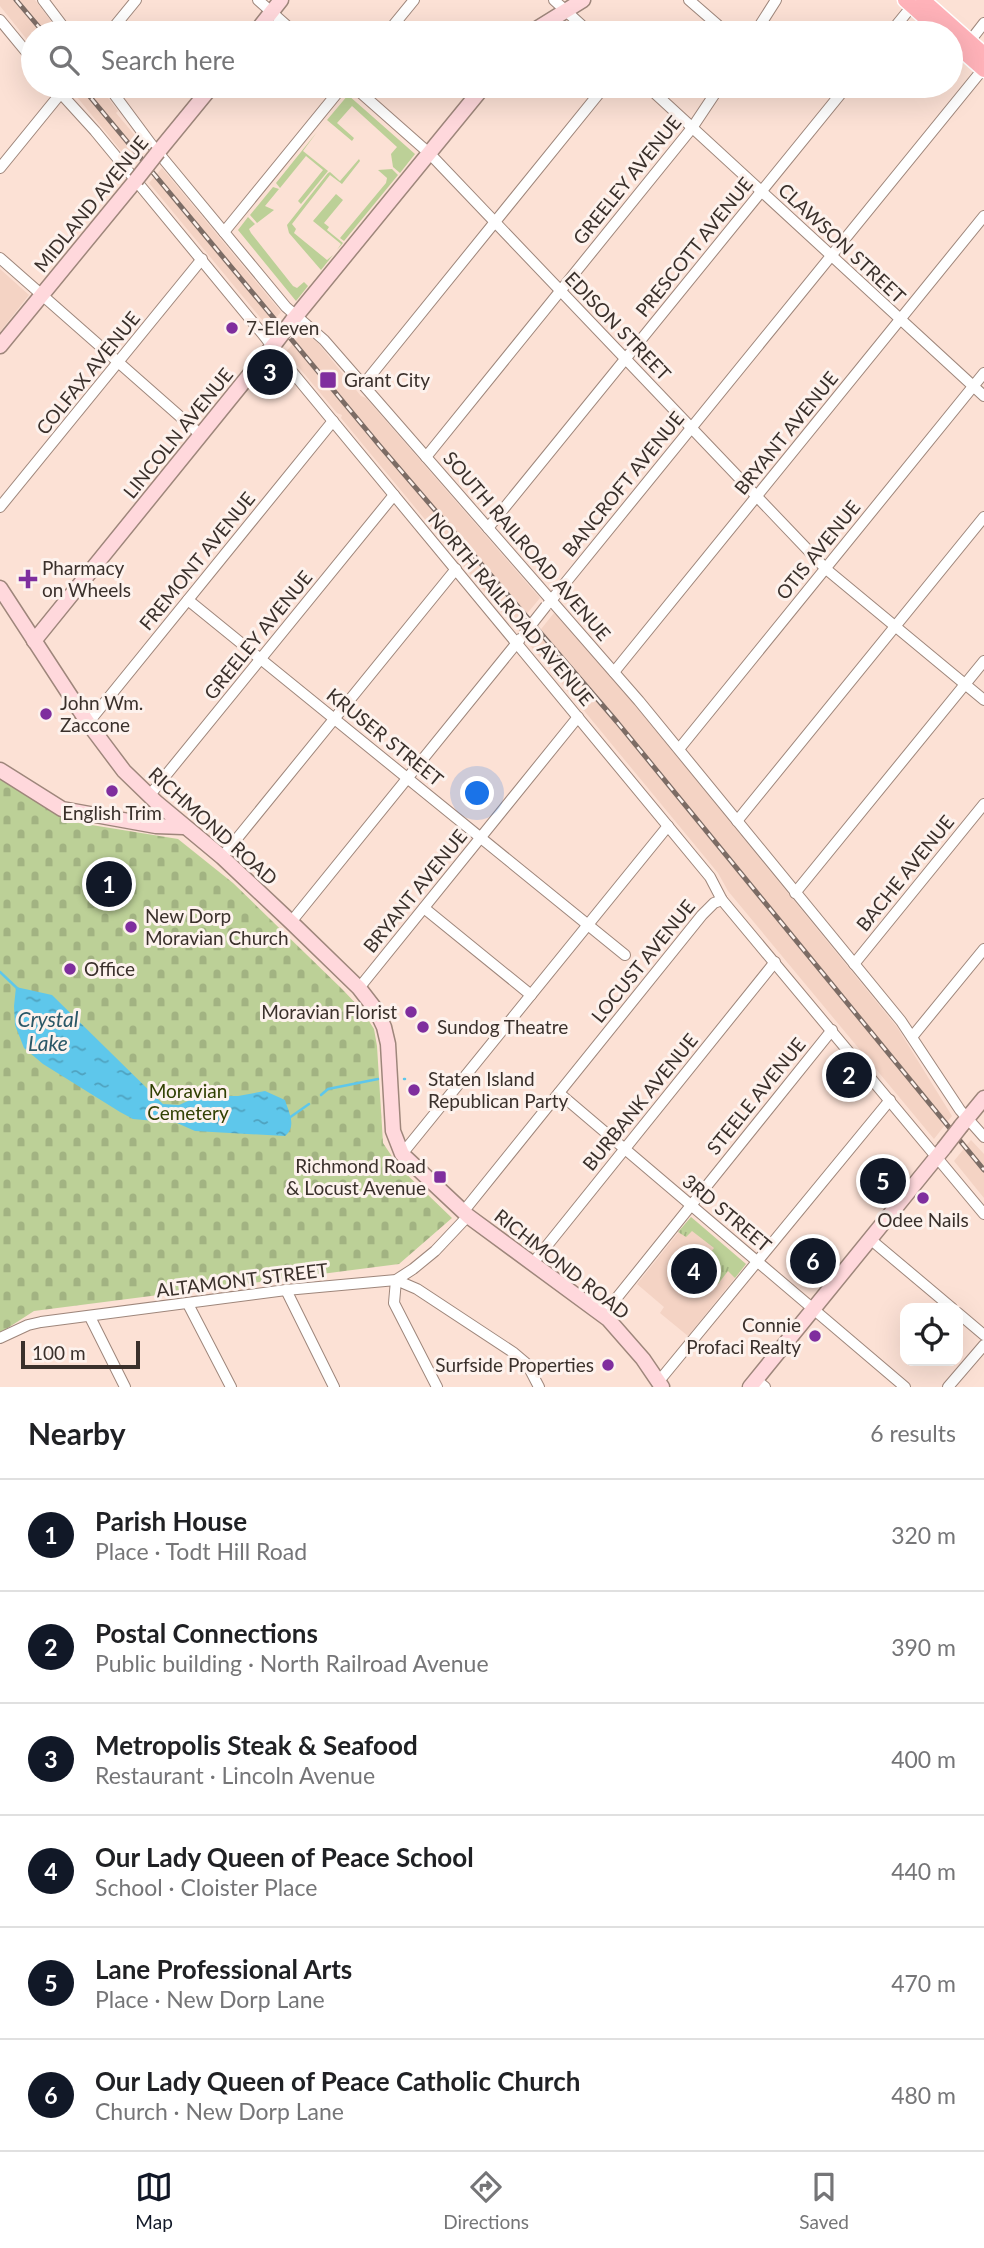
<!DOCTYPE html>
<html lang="en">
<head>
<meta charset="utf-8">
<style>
	:root { --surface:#fff; --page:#f2f2f2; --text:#202124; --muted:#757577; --line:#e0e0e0; --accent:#111827 }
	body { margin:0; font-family:Lato,sans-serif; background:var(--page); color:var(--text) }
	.controls { position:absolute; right:21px; bottom:21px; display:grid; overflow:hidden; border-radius:14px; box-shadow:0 7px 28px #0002 }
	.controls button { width:63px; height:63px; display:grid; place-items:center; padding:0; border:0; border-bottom:2px solid var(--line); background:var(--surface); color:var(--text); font:35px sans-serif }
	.scale { position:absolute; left:21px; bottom:18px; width:119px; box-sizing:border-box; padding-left:7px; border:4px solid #3a302b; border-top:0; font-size:19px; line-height:24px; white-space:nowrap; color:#3a302b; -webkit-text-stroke:5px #fdf2ed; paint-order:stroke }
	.you { position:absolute; left:478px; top:794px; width:24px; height:24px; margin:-18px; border:5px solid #fff; border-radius:50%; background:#1a73e8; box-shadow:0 0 0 10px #1a73e833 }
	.badge { display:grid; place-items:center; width:46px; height:46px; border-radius:50%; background:var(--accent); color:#fff; font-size:23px; font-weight:700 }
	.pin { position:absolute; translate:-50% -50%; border:4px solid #fff; box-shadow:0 2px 7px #0006 }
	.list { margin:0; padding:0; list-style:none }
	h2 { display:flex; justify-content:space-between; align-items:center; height:91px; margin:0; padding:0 28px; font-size:30px }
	h2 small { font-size:23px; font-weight:400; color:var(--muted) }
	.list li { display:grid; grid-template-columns:46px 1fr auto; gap:21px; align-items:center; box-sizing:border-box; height:112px; padding:0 28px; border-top:2px solid var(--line) }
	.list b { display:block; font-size:26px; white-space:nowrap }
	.list p { margin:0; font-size:23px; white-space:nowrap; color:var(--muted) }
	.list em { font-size:23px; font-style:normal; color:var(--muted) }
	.icon { flex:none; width:38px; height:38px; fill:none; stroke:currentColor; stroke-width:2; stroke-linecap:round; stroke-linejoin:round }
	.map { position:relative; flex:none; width:984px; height:1387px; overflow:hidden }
	.search { position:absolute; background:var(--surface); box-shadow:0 7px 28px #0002; left:21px; right:21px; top:21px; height:77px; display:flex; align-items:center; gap:18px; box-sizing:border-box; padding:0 24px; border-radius:38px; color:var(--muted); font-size:26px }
	.sheet { height:763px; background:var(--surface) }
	nav { display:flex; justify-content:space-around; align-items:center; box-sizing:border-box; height:98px; border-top:2px solid var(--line); background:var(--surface); font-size:19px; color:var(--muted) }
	nav a { display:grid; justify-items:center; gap:4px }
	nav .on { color:var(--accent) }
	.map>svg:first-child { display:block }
	.built { fill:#f4d3c4 }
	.grass { fill:#bcd097 }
	.cemetery { fill:url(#cemetery-stones) }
	.park { fill:url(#park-tufts) }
	.water { fill:url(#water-ripples) }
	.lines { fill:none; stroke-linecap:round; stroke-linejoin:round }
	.stream { stroke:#5ec7eb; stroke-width:2.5 }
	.street-casing { stroke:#9e867b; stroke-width:12 }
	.secondary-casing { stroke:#9e867b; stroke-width:17 }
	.primary-casing { stroke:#fff; stroke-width:17 }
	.street { stroke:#fff; stroke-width:10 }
	.secondary { stroke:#ffd8dc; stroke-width:14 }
	.primary { stroke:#ffb2b9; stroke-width:14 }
	.rail-casing { stroke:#7c6c65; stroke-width:5 }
	.rail { stroke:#fdf2ed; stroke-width:2.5; stroke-dasharray:8; stroke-linecap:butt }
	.street-bridge-casing { stroke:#9e867b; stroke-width:12; stroke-linecap:butt }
	.secondary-bridge-casing { stroke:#9e867b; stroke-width:17; stroke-linecap:butt }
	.street-bridge { stroke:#fff; stroke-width:10 }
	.secondary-bridge { stroke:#ffd8dc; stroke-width:14 }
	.poi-dot { fill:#7f2e9e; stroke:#fdf2ed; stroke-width:2.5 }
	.labels { text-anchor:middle; stroke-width:6; stroke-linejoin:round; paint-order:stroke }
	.street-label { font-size:19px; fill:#3a302b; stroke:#fdf2ed }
	.poi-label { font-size:19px; fill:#3a302b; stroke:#fdf2ed; text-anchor:start }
	.park-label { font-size:19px; fill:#304002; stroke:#fdf2ed }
	.water-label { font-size:21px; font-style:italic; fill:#2a5767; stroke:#fdf2ed }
</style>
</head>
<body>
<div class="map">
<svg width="984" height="1387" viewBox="0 0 984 1387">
	<defs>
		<pattern id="cemetery-stones" width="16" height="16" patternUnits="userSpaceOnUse" patternTransform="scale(1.75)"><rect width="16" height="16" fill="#bcd097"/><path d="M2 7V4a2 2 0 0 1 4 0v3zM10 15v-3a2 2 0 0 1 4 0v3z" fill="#a2b382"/></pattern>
		<pattern id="park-tufts" width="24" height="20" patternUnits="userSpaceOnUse" patternTransform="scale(1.75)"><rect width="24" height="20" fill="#bcd097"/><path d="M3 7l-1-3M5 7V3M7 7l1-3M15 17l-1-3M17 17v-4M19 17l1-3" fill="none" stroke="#a2b382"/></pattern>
		<pattern id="water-ripples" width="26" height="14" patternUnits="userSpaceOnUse" patternTransform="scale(1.75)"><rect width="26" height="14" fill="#5ec7eb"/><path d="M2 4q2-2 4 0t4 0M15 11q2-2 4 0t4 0" fill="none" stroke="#4fa2bf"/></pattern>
	</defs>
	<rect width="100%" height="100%" fill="#fce1d5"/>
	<g class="built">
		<polygon points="0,0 35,0 60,33 33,33 33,47 0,6"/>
		<polygon points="68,86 99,86 118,111 116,113 144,146 131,163"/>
		<polygon points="162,168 281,312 268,327 149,183"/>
		<polygon points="0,269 29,295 0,332"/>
		<polygon points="303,331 318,343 361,396 366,398 540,598 515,628 341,418 342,415 337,413 286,352"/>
		<polygon points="554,613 634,704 897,1027 952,1116 934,1139 728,891 718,873 529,644"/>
		<polygon points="971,1140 984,1154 984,1198 954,1161"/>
		<polygon points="691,1217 746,1264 688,1336 660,1313 664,1307 637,1284"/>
	</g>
	<g class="grass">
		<polygon points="348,95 415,154 400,173 393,167 391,154 397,147 352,106 337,123 354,138 352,141 327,120"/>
		<polygon points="317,132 303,151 328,171 301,204 298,201 323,170 306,156 280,188 276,183"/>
		<polygon points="359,159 360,161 342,184 330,175 292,224 296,229 294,233 327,260 333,255 321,270 289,233 287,225 328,173 330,172 340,181"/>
		<polygon points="378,170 392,169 398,175 344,241 340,238 386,183 387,178"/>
		<polygon points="273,187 279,189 265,206 274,210 257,223 250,215"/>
		<polygon points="336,194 343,200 324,223 329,227 327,230 343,243 337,250 341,244 313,221"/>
		<polygon points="248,217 255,224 249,229 251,233 293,286 297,288 304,282 308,286 296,301 238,230"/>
	</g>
	<polygon class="cemetery" points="0,778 67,821 178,839 233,883 342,989 362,1010 374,1029 377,1046 383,1143 399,1167 452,1218 399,1264 34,1311 0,1333"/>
	<polygon class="park" points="691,1217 746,1264 735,1278 728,1271 718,1284 709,1277 700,1289 684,1276 682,1278 679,1275 693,1258 701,1264 714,1248 692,1231 686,1237 678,1232"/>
	<path class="water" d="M16,987L52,995L163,1104L179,1105L199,1096H238L265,1091L285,1100C289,1113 297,1126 285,1136L195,1131L177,1123L133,1119L120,1112L43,1064L24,1048L15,1025L14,1006Z"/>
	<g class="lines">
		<g class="stream">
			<polyline points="0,972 18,989"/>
			<polyline points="404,1079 405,1079"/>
			<polyline points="321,1095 328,1089 378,1079"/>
			<polyline points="289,1118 309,1104"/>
		</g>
		<defs>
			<g id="street">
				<polyline points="43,0 68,33"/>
				<polyline points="258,0 295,33"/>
				<polyline points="554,0 590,33"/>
				<polyline points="689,0 727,33"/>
				<polyline points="0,20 33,60"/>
				<polyline points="109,33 136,0"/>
				<polyline points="387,33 414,0"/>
				<polyline points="755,33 776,0"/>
				<polyline points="890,33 912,6"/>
				<polyline points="970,41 984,23"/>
				<polyline points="54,86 95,131 265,337 279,356 710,877 722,900 984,1214"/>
				<polyline points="108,86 151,144 286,307 324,340 639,701 901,1021 960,1110 984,1137"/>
				<polyline points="353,86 430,154 826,569 984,700"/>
				<polyline points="647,86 984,396"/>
				<polyline points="0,168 61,93"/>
				<polyline points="224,232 343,86"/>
				<polyline points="0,258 201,435"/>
				<polyline points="363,385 605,86"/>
				<polyline points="426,457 692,128 720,86"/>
				<polyline points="0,507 202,259"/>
				<polyline points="488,528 847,86"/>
				<polyline points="188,600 625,955"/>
				<polyline points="549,603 983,69"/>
				<polyline points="614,672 984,216"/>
				<polyline points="88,723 333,421"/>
				<polyline points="679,749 984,373"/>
				<polyline points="149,796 394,495"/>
				<polyline points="737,821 984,517"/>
				<polyline points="222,857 456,569"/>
				<polyline points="795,893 984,661"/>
				<polyline points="424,908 531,995"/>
				<polyline points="291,922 520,639"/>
				<polyline points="854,964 984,804"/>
				<polyline points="359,988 578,717"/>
				<polyline points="912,1037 984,949"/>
				<polyline points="559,1093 905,1387"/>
				<polyline points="402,1154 668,826"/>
				<polyline points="463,1212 702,915 714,903 722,900"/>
				<polyline points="870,1239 952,1308"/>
				<polyline points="533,1263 775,962"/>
				<polyline points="286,1290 334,1387"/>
				<polyline points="188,1304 231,1387"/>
				<polyline points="958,1313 984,1335"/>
				<polyline points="603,1315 832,1030"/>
				<polyline points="90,1317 125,1387"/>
				<polyline points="0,1338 28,1325 41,1322 286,1290 396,1280 413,1269 435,1251 468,1216"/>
				<polyline points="756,1380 765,1387"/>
				<polyline points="659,1381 890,1100"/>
				<polyline points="437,1387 394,1303 396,1280 417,1289 514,1353 527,1364 539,1387"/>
				<polyline points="948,1387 984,1345"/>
			</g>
			<g id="secondary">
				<polyline points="255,33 281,0"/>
				<polyline points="530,33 583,0"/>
				<polyline points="158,152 212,86"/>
				<polyline points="292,321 484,86"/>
				<polyline points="0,346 136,180"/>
				<polyline points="0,588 88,723 124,771 157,803 222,857 291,922 359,988 376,1010 384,1027 388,1044 393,1131 402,1154 468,1216 608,1319 643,1359 662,1387"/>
				<polyline points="34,641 276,342"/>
				<polyline points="0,770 62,809 156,826 183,827"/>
				<polyline points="961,1126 984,1098"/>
				<polyline points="750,1387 944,1148"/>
			</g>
			<g id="primary">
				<polyline points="905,0 942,33"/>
				<polyline points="923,0 984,54"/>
				<polyline points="951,41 984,70"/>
			</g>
		</defs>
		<use href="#street" class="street-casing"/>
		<use href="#secondary" class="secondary-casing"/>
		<use href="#primary" class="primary-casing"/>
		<use href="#street" class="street"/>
		<use href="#secondary" class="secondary"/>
		<use href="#primary" class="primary"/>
		<defs>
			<g id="rail">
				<polyline points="16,0 44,33"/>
				<polyline points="81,86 379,445 617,722 984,1170"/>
			</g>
		</defs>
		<use href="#rail" class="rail-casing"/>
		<use href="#rail" class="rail"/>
		<defs>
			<polyline id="street-bridge" points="524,634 546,606"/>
			<g id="secondary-bridge">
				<polyline points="136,180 158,152"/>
				<polyline points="276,342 292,321"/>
				<polyline points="944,1148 961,1126"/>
			</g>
		</defs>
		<use href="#street-bridge" class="street-bridge-casing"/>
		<use href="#secondary-bridge" class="secondary-bridge-casing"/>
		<use href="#street-bridge" class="street-bridge"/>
		<use href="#secondary-bridge" class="secondary-bridge"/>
	</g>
	<g class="poi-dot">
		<circle cx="232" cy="328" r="7"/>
		<rect x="319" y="371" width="18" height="18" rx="3.5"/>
		<path d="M24.5 568.5h7v7h7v7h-7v7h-7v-7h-7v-7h7z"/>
		<circle cx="46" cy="714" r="7"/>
		<circle cx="112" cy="791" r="7"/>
		<circle cx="131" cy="927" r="7"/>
		<circle cx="70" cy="969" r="7"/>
		<circle cx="411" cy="1012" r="7"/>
		<circle cx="423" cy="1027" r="7"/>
		<circle cx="414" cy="1090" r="7"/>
		<rect x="433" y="1170" width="14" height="14" rx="3.5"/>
		<circle cx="923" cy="1198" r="7"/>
		<circle cx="815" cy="1336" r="7"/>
		<circle cx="608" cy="1365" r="7"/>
	</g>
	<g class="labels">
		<g class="street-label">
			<text transform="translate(627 180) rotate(-51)" y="7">GREELEY AVENUE</text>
			<text transform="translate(91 204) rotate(-51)" y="7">MIDLAND AVENUE</text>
			<text transform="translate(842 243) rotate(43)" y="7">CLAWSON STREET</text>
			<text transform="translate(694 247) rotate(-51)" y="7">PRESCOTT AVENUE</text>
			<text transform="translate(618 326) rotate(46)" y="7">EDISON STREET</text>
			<text transform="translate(88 373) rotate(-51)" y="7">COLFAX AVENUE</text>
			<text transform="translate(178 433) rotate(-51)" y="7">LINCOLN AVENUE</text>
			<text transform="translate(786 433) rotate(-51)" y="7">BRYANT AVENUE</text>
			<text transform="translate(623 484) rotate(-51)" y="7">BANCROFT AVENUE</text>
			<text transform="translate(527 546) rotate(49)" y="7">SOUTH RAILROAD AVENUE</text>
			<text transform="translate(818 550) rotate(-51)" y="7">OTIS AVENUE</text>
			<text transform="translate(197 561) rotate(-51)" y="7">FREMONT AVENUE</text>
			<text transform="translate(511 609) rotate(50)" y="7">NORTH RAILROAD AVENUE</text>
			<text transform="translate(258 635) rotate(-51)" y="7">GREELEY AVENUE</text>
			<text transform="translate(385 737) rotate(39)" y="7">KRUSER STREET</text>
			<text transform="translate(213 826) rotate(42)" y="7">RICHMOND ROAD</text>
			<text transform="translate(905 873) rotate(-51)" y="7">BACHE AVENUE</text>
			<text transform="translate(415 891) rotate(-51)" y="7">BRYANT AVENUE</text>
			<text transform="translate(643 961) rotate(-51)" y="7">LOCUST AVENUE</text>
			<text transform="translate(756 1096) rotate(-51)" y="7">STEELE AVENUE</text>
			<text transform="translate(640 1102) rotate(-51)" y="7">BURBANK AVENUE</text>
			<text transform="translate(727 1213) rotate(40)" y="7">3RD STREET</text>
			<text transform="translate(562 1264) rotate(38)" y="7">RICHMOND ROAD</text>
			<text transform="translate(242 1280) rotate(-7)" y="7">ALTAMONT STREET</text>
		</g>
		<g class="poi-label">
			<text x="246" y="335">7-Eleven</text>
			<text x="344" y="387">Grant City</text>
			<text x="42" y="575">Pharmacy<tspan x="42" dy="22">on Wheels</tspan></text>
			<text x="60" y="710">John Wm.<tspan x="60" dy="22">Zaccone</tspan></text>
			<text x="112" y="820" text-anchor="middle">English Trim</text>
			<text x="145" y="923">New Dorp<tspan x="145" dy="22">Moravian Church</tspan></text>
			<text x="84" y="976">Office</text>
			<text x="397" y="1019" text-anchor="end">Moravian Florist</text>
			<text x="437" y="1034">Sundog Theatre</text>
			<text x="428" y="1086">Staten Island<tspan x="428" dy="22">Republican Party</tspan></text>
			<text x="426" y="1173" text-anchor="end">Richmond Road<tspan x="426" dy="22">&amp; Locust Avenue</tspan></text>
			<text x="923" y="1227" text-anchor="middle">Odee Nails</text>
			<text x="801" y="1332" text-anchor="end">Connie<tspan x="801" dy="22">Profaci Realty</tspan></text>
			<text x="594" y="1372" text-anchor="end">Surfside Properties</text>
		</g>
		<g class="park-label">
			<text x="188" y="1098">Moravian<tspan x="188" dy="22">Cemetery</tspan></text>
		</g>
		<g class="water-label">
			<text x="48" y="1027">Crystal<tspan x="48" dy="24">Lake</tspan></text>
		</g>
	</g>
</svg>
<div class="controls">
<button><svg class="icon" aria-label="locate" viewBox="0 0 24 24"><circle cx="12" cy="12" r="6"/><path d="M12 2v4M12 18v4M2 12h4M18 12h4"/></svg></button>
</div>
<div class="scale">100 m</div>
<div class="you"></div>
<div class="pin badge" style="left:109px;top:884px">1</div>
<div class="pin badge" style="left:849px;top:1075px">2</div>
<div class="pin badge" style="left:270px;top:372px">3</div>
<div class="pin badge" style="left:694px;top:1271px">4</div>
<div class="pin badge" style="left:883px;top:1181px">5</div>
<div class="pin badge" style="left:813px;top:1261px">6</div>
<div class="search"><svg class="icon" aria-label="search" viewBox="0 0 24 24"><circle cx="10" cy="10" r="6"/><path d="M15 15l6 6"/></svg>Search here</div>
</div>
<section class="sheet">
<h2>Nearby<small>6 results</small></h2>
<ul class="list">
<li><span class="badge">1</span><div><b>Parish House</b><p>Place · Todt Hill Road</p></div><em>320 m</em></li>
<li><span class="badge">2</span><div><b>Postal Connections</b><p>Public building · North Railroad Avenue</p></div><em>390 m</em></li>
<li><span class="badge">3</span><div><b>Metropolis Steak &amp; Seafood</b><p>Restaurant · Lincoln Avenue</p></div><em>400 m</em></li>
<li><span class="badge">4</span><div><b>Our Lady Queen of Peace School</b><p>School · Cloister Place</p></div><em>440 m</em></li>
<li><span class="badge">5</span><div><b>Lane Professional Arts</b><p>Place · New Dorp Lane</p></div><em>470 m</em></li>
<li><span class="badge">6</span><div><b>Our Lady Queen of Peace Catholic Church</b><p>Church · New Dorp Lane</p></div><em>480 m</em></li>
</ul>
</section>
<nav>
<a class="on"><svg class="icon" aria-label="map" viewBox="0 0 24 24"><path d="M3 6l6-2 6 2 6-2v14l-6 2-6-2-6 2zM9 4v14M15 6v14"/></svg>Map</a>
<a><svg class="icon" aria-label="directions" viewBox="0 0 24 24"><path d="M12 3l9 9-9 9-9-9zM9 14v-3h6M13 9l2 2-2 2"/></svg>Directions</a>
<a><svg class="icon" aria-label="saved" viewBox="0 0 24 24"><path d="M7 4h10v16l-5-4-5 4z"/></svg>Saved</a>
</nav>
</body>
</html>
